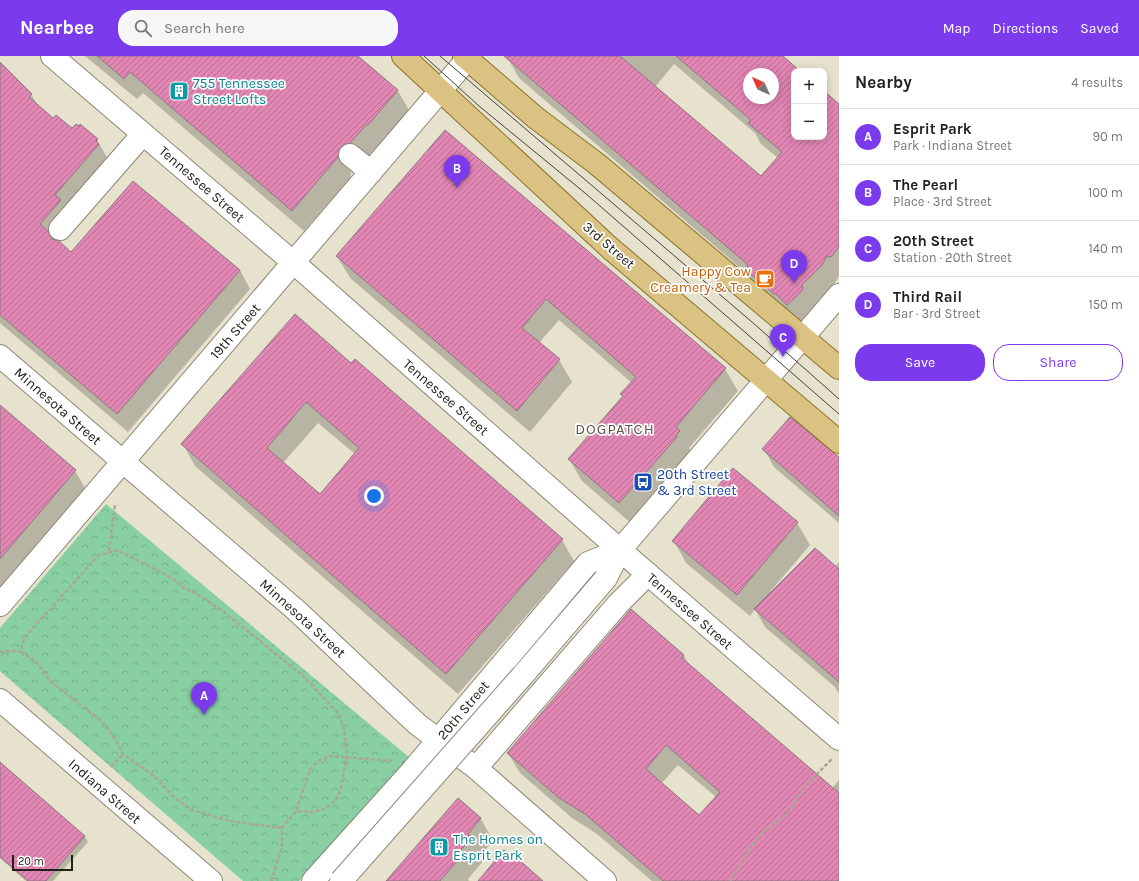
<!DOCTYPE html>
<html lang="en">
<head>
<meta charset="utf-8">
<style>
	:root { --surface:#fff; --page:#f6f6f6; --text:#222; --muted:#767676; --line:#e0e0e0; --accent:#7c3aed }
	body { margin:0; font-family:Karla,sans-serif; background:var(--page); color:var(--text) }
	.controls { position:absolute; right:12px; top:12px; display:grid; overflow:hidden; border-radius:8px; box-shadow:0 2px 10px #0003 }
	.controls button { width:36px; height:36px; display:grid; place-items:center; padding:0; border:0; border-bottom:1px solid var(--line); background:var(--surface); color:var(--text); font:20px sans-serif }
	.compass { position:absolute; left:743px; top:12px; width:36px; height:36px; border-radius:50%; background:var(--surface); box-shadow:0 2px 10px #0003; rotate:315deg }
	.scale { position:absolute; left:12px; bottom:10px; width:61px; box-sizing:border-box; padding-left:4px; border:2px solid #222119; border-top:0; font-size:11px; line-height:14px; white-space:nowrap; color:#222119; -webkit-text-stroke:3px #fff; paint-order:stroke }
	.you { position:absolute; left:374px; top:440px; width:14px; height:14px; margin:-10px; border:3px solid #fff; border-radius:50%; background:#1a73e8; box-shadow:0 0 0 6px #1a73e833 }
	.badge { display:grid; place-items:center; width:26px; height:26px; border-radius:50%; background:var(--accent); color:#fff; font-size:13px; font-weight:700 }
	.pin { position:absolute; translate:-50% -33px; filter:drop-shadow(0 1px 2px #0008) }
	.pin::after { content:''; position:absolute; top:21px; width:14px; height:12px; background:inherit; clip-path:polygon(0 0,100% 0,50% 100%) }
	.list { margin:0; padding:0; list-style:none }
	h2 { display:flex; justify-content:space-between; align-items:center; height:52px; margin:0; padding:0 16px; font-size:17px }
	h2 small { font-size:13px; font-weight:400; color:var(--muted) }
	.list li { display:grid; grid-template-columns:26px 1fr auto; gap:12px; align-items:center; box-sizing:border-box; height:56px; padding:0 16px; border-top:1px solid var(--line) }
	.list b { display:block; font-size:15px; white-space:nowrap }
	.list p { margin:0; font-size:13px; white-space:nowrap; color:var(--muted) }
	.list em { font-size:13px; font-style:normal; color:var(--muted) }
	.actions { display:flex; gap:8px; padding:12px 16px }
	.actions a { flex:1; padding:9px 0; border:1px solid var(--accent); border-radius:16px; text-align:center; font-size:14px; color:var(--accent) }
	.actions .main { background:var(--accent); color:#fff }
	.icon { flex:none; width:22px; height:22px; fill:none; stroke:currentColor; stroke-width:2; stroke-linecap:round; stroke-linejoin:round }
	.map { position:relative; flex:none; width:839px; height:825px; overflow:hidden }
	header { display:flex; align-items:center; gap:24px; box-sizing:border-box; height:56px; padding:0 20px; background:var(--accent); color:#fff }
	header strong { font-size:19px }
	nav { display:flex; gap:22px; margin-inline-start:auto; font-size:14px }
	.search { width:280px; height:36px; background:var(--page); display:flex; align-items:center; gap:10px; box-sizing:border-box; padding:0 14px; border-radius:16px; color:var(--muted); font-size:15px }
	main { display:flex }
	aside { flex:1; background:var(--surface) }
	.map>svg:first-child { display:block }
	.forest { fill:url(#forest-crowns) }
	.shadow { fill:#0003; fill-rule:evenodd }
	.building { fill:url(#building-hatch); stroke:#8c7881; fill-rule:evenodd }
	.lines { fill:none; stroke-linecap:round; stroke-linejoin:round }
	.minor-casing { stroke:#8c8775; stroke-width:24 }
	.major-casing { stroke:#897027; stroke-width:24 }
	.path { stroke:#a9a695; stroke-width:2.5; stroke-dasharray:4 2; stroke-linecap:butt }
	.minor { stroke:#fff; stroke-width:22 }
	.major { stroke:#dac282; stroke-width:22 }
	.tram { stroke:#444238; stroke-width:1 }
	.minor-bridge-casing { stroke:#8c8775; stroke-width:24; stroke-linecap:butt }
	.minor-bridge { stroke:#fff; stroke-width:22 }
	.labels { text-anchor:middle; stroke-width:3.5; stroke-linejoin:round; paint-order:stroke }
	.culture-label { font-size:14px; fill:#0d838f; stroke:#fff; text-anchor:start }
	.street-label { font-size:14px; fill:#222119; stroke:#fff }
	.food-label { font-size:14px; fill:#c56008; stroke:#fff; text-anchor:end }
	.transit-label { font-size:14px; fill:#164399; stroke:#fff; text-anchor:start }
	.neighbourhood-label { font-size:15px; letter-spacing:1px; fill:#5a5645; stroke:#fff }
</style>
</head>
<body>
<header>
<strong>Nearbee</strong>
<div class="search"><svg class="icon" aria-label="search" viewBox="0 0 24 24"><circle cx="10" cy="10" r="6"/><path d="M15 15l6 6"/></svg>Search here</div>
<nav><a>Map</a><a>Directions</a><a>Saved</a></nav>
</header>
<main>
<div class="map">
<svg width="839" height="825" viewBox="0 0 839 825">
	<defs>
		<pattern id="forest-crowns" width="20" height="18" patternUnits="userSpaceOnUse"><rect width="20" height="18" fill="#88cfa3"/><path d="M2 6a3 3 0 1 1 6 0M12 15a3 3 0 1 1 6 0" fill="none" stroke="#75b18c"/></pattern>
		<pattern id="building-hatch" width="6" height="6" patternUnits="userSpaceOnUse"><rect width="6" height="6" fill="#e286b4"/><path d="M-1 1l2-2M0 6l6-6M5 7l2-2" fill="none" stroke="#b76d92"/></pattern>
	</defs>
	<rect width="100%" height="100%" fill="#e6e2cd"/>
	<polygon class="forest" points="106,448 410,702 299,825 243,825 0,615 0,572"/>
	<g class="shadow">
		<polygon points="85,0 358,0 398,35 410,56 381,90 379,88 362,108 352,112 350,122 304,175 143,37 137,43"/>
		<path d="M508,0H781L799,15H794V81H824V37L839,50V220L834,229L814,250V253L810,259L799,268L761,236L752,222L519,22L507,1ZM674,8L755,77L761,88L778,102L761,122L655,31ZM749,18H773V42H749Z"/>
		<polygon points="0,8 31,38 38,50 53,64 97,84 108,103 71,164 53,184 72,198 240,214 250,233 128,376 0,267"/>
		<polygon points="445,75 725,313 738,335 689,392 692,397 632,468 582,425 569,403 623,341 622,338 632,327 559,264 539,287 559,304 572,326 530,376 350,222 337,200"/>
		<path d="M352,308L562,484L574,505L458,638L195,410L183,388ZM318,367L355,398L320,439L283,407Z"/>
		<polygon points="0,350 75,415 88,437 0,539"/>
		<polygon points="764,393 839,403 839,467 774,411"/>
		<polygon points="797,467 810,489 770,536 771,538 835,511 839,506 839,638 835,631 765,571 755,553 750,560 686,507 674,485"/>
		<path d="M631,554L684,600L689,609L832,732L839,724V825H652L597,778L572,762L520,717L508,697ZM678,709L716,741L700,761L661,728Z"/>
		<polygon points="0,707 85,781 88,786 53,825 26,825 0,802"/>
		<polygon points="458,743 481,763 493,785 481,799 484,804 468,823 469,825 387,825"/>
	</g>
	<g class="building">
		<polygon points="97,0 358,0 398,34 368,69 367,68 350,87 341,91 338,101 292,155 130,16 124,23"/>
		<path d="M504,0H620L761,120L782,96L748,67L751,64L676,0H783L800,15H794V81H824V35L839,48V191L831,201L827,200L822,209L802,229L803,233L798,239L787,249L776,238H774L748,216L747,208ZM749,18H773V42H749Z"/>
		<polygon points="0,6 32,38 29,41 53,62 56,59 72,72 76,68 79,70 80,68 98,83 96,85 99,88 55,139 61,144 40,168 48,175 52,183 59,185 71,196 133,125 240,214 117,358 0,259"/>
		<polygon points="445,74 726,312 676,371 680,375 676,379 677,381 619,447 568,403 623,340 620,338 636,321 546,243 522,272 560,303 517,355 336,200"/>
		<path d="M295,258L351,307L355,303L563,483L446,618L181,388ZM306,346L359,392L320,438L267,392Z"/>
		<polygon points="0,349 76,414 0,503"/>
		<polygon points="790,361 839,401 839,460 762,393"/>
		<polygon points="733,412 798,466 737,539 672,485"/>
		<polygon points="815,492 839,513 839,626 754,553"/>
		<path d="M631,553L684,599L682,602L839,737V825H663L585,758L559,742L507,697ZM666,689L720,736L699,759L646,713Z"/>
		<polygon points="0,706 85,780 46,825 28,825 0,801"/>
		<polygon points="458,742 481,762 468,778 472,781 455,801 458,804 440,825 386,825"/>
		<polygon points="504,794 516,804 517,802 543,825 478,825"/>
	</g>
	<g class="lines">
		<defs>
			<g id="minor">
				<polyline points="52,0 294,207 620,494 839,683"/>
				<polyline points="350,99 371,116"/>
				<polyline points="60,173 143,78"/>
				<polyline points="0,300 297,555 417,668 476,712 605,825"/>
				<polyline points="0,549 470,0"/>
				<polyline points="523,619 606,522 620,494 839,239"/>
				<polyline points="0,644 211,825"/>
				<polyline points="476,712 618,548 648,518"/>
				<polyline points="313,825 411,716 588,507 620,494"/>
			</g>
			<g id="major">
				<polyline points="403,0 610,192 839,386"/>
				<polyline points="464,0 536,62 597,108 839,312"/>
			</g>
		</defs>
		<use href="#minor" class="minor-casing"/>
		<use href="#major" class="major-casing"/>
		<g class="path">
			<polyline points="109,495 115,449"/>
			<polyline points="0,596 14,595 22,596"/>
			<polyline points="111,711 123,698"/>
			<polyline points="282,772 230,765 192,754 177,744 154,720 123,698 114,681 100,664 50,625 37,607 22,596 22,589 25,581 98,500 117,494 172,522 184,532 197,538 224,556 303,620 339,658 344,673 347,700 340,736 335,745 325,753 312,756 296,755"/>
			<polyline points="271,825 282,791 282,772 296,755 310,714 318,705 331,700 392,705"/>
			<polyline points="730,825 750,792 765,775 788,757 806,729 832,703"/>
		</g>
		<use href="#minor" class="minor"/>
		<use href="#major" class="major"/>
		<g class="tram">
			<polyline points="424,0 479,50 585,137 839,358"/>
			<polyline points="440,0 752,266 839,343"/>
		</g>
		<defs>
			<polyline id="minor-bridge" points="341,825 523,619"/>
		</defs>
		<use href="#minor-bridge" class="minor-bridge-casing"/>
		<use href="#minor-bridge" class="minor-bridge"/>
	</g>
	<defs>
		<symbol id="building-square" viewBox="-11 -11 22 22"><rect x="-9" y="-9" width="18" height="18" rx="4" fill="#0f9aa8" stroke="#fff"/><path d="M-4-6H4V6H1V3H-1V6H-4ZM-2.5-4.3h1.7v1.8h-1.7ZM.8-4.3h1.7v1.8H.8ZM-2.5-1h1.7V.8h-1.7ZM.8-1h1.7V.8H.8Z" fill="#fff"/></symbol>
		<symbol id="cafe-square" viewBox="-11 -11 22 22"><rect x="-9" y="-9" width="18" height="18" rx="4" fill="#e8710a" stroke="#fff"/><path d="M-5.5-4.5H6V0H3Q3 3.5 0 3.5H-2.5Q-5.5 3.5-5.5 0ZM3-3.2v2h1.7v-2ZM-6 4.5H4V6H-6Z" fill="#fff"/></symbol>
		<symbol id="bus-square" viewBox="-11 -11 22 22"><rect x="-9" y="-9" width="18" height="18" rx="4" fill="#1a4fb4" stroke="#fff"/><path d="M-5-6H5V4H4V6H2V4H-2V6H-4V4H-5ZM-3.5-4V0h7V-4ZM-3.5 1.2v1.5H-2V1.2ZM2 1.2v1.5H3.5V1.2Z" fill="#fff"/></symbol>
	</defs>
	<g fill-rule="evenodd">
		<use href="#building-square" x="168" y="24" width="22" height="22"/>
		<use href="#cafe-square" x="754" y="212" width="22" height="22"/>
		<use href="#bus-square" x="632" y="415" width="22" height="22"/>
		<use href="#building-square" x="428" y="780" width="22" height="22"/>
	</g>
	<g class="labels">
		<g class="culture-label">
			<text x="193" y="32">755 Tennessee<tspan x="193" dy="16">Street Lofts</tspan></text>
			<text x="453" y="788">The Homes on<tspan x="453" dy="16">Esprit Park</tspan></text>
		</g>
		<g class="street-label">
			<text transform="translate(202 128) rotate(41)" y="5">Tennessee Street</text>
			<text transform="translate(609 189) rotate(41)" y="5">3rd Street</text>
			<text transform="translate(235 275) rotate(-49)" y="5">19th Street</text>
			<text transform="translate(446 341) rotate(41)" y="5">Tennessee Street</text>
			<text transform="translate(58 350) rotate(41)" y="5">Minnesota Street</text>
			<text transform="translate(690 555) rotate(41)" y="5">Tennessee Street</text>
			<text transform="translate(303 562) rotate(42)" y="5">Minnesota Street</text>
			<text transform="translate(463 654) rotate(-50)" y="5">20th Street</text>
			<text transform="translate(105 735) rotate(41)" y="5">Indiana Street</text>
		</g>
		<g class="food-label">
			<text x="751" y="220">Happy Cow<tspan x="751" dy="16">Creamery &amp; Tea</tspan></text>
		</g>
		<g class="transit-label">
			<text x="657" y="423">20th Street<tspan x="657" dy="16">&amp; 3rd Street</tspan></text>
		</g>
		<g class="neighbourhood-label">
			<text x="615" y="378">DOGPATCH</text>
		</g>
	</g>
</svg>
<div class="controls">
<button>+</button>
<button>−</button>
</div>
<svg class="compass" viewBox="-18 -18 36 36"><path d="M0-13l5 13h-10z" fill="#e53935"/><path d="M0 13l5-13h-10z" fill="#767676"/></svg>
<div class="scale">20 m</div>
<div class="you"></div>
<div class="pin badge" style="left:204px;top:659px">A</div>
<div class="pin badge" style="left:457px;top:132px">B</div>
<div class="pin badge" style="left:783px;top:301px">C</div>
<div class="pin badge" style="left:794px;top:227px">D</div>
</div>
<aside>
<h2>Nearby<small>4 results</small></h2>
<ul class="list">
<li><span class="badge">A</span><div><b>Esprit Park</b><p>Park · Indiana Street</p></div><em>90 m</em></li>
<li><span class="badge">B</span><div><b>The Pearl</b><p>Place · 3rd Street</p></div><em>100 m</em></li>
<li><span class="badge">C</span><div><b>20th Street</b><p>Station · 20th Street</p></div><em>140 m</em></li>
<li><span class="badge">D</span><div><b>Third Rail</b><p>Bar · 3rd Street</p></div><em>150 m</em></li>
</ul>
<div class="actions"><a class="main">Save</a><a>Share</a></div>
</aside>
</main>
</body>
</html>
